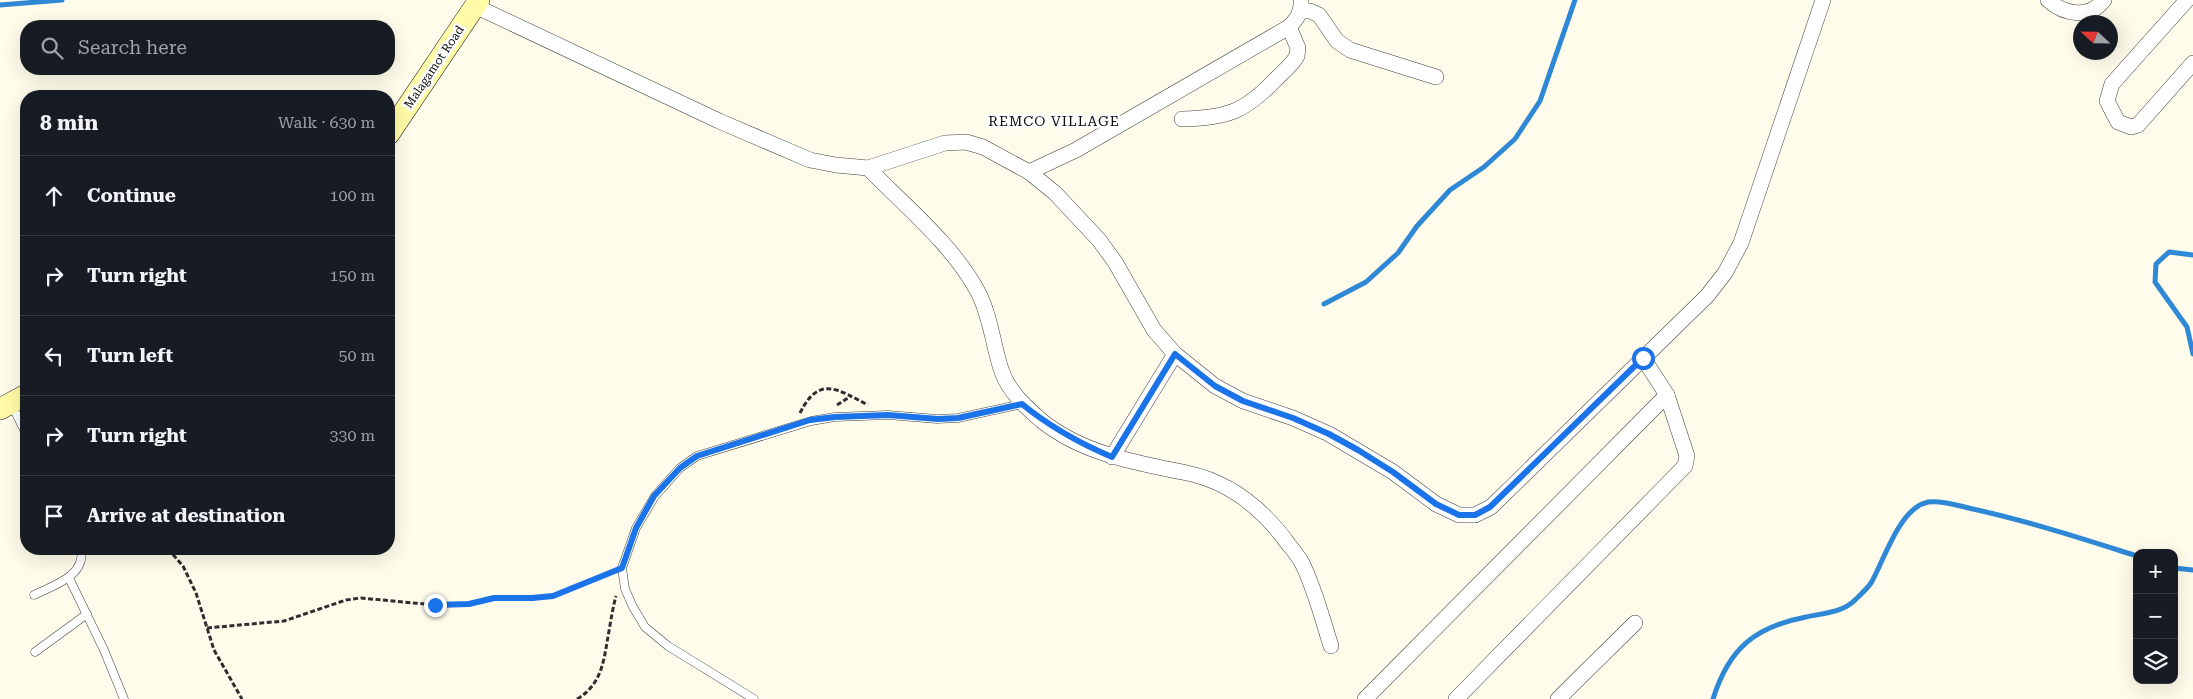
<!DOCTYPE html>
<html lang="en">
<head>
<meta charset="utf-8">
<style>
	:root { --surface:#171b24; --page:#242831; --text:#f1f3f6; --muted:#9ea1a6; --line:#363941 }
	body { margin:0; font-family:"Roboto Serif",serif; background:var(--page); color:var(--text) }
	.controls { position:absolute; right:15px; bottom:15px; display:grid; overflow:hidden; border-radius:10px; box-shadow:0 5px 20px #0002 }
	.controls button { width:45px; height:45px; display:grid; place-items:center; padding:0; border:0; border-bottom:1px solid var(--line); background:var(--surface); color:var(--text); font:25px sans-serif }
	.compass { position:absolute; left:2073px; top:15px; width:45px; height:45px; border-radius:50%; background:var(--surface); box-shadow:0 5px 20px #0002; rotate:292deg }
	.stop { position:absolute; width:15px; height:15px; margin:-11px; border:4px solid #1a73e8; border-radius:50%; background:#fff }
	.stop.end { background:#1a73e8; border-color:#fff; box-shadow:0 1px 5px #0008 }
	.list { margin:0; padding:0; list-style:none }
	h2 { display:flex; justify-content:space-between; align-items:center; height:65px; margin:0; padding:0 20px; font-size:21px }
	h2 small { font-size:16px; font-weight:400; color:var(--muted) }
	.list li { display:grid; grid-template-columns:32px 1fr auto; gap:15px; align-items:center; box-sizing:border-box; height:80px; padding:0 20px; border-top:1px solid var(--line) }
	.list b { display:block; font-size:19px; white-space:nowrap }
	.list em { font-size:16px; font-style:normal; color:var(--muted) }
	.icon { flex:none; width:28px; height:28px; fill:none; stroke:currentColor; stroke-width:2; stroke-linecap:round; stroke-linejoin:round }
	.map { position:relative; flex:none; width:2193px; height:699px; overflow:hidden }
	.search { position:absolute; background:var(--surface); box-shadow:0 5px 20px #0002; left:20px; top:20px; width:375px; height:55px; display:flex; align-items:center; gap:12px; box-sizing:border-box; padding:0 18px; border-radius:20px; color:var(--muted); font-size:19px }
	.panel { position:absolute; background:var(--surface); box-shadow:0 5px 20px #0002; left:20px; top:90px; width:375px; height:465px; border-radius:20px }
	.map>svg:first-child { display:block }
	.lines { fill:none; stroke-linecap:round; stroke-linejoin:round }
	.stream { stroke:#2e88d6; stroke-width:5 }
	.lane-casing { stroke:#3f3f3f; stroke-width:9 }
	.street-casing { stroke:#3f3f3f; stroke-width:16 }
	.secondary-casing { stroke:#2e2e2e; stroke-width:22 }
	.path { stroke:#2e2e2e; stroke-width:3; stroke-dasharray:5 2.5; stroke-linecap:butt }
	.lane { stroke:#fff; stroke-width:8 }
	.street { stroke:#fff; stroke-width:15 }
	.secondary { stroke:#fffba6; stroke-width:21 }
	.route { stroke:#1a73e8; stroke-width:6 }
	.labels { text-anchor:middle; stroke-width:5; stroke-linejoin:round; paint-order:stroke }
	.street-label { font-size:12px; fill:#0c0c0c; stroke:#fff }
	.neighbourhood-label { font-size:14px; letter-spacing:1px; fill:#0c0c0c; stroke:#fff }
</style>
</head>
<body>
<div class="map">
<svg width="2193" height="699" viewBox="0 0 2193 699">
	<rect width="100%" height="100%" fill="#fffceb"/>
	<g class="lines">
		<g class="stream">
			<polyline points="0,5 62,0"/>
			<polyline points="2193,255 2169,252 2156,264 2155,282 2187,327 2193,354"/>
			<polyline points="1324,304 1366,282 1398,253 1417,226 1450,190 1484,167 1515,139 1540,101 1575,0"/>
			<polyline points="2174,568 2193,570"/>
			<path d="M1713,699C1729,648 1755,627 1806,617C1823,613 1842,613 1855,600C1860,595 1867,589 1871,583C1884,561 1899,508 1928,502C1942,500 1960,506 1973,509C2028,521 2083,539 2137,556"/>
		</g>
		<defs>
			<g id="lane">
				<polyline points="12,405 26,434"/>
				<polyline points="69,578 104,650 124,699"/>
				<path d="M34,595C54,585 86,576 81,549"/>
				<polyline points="35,652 87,614"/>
				<polyline points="754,699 668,646 645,627 633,607 625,589 622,568 636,528 655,496 680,468 697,456 811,421 835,417 888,415 937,419 958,418 1022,404"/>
			</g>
			<g id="street">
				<path d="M2048,0C2065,15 2089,19 2104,0"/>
				<polyline points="2187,0 2112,84 2107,101 2118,122 2131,127 2138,125 2193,63"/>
				<polyline points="475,6 719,121 810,160 836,165 868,168 945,143 966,142 983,147 1029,172 1055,193 1099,240 1115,262 1154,330 1175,354 1215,386 1243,401 1293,418 1329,434 1393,472 1436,504 1459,515 1475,515 1491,507 1707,296 1725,273 1741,243 1823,0"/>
				<polyline points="1300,11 1310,11 1319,15 1337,41 1350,50 1436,77"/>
				<path d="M1182,119C1227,118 1245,112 1276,79C1283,72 1292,65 1297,56L1298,48L1289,27"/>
				<path d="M868,168C905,206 953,245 978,292C991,317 993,346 1002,372C1009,392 1027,408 1042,421C1083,454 1137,463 1187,473C1230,482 1264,510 1289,545C1294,551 1299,557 1302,563C1315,589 1322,618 1331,646"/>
				<path d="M1029,172L1076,150L1289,27C1297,19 1302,12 1301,0"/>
				<polyline points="1112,457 1175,354"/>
				<polyline points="1365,699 1667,395 1643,358"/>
				<polyline points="1456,699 1685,466 1687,456 1667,395"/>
				<polyline points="1558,699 1635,623"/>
			</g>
			<g id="secondary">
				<polyline points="389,134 479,0"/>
				<polyline points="0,409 26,395"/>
			</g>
		</defs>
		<use href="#lane" class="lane-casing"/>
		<use href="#street" class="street-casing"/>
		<use href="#secondary" class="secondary-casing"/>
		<g class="path">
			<polyline points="837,405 851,396"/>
			<path d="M800,413C819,375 837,389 868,405"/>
			<polyline points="168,549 183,566 196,593 214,650 242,699"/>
			<polyline points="207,628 284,621 346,600 361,598 435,605 469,604 493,599 532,599 553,596 611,572"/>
			<path d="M577,699C603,684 604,658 609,631C611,619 613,607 616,596"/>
		</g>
		<use href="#lane" class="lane"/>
		<use href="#street" class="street"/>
		<use href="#secondary" class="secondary"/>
	</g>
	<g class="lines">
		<path class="route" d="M435,605L469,604L494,598H532L553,596L622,568L636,528L654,496L680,468L697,456L810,420L835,417L888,415L938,419L958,418L1022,404C1050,427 1079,443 1112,457L1175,354L1215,386L1243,401L1293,418L1329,434L1358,450L1393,472L1436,504L1459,515H1475L1490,507L1643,358"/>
	</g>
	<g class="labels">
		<g class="street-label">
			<text transform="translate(434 67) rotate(-56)" y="4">Malagamot Road</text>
		</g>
		<g class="neighbourhood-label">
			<text x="1054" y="126">REMCO VILLAGE</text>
		</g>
	</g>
</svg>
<div class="controls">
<button>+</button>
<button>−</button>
<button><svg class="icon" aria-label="layers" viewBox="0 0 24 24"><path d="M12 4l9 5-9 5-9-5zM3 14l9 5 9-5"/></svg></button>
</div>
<svg class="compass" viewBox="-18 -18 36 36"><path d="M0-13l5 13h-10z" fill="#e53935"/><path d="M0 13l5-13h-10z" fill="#9ea1a6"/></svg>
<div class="stop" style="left:1643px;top:358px"></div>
<div class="stop end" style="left:435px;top:605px"></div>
<div class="search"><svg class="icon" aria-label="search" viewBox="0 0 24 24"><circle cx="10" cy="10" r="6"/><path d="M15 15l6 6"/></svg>Search here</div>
<section class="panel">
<h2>8 min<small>Walk · 630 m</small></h2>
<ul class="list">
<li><svg class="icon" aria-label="ahead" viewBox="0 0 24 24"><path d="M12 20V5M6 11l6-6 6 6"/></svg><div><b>Continue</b></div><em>100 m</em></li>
<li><svg class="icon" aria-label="right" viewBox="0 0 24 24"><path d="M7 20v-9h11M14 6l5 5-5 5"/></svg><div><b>Turn right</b></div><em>150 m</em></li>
<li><svg class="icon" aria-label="left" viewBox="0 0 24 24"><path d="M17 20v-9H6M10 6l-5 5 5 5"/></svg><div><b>Turn left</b></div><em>50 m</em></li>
<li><svg class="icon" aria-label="right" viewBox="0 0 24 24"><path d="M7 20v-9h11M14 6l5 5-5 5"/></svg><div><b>Turn right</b></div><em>330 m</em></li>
<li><svg class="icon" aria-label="arrive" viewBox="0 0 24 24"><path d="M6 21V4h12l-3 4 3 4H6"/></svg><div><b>Arrive at destination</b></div></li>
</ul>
</section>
</div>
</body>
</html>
